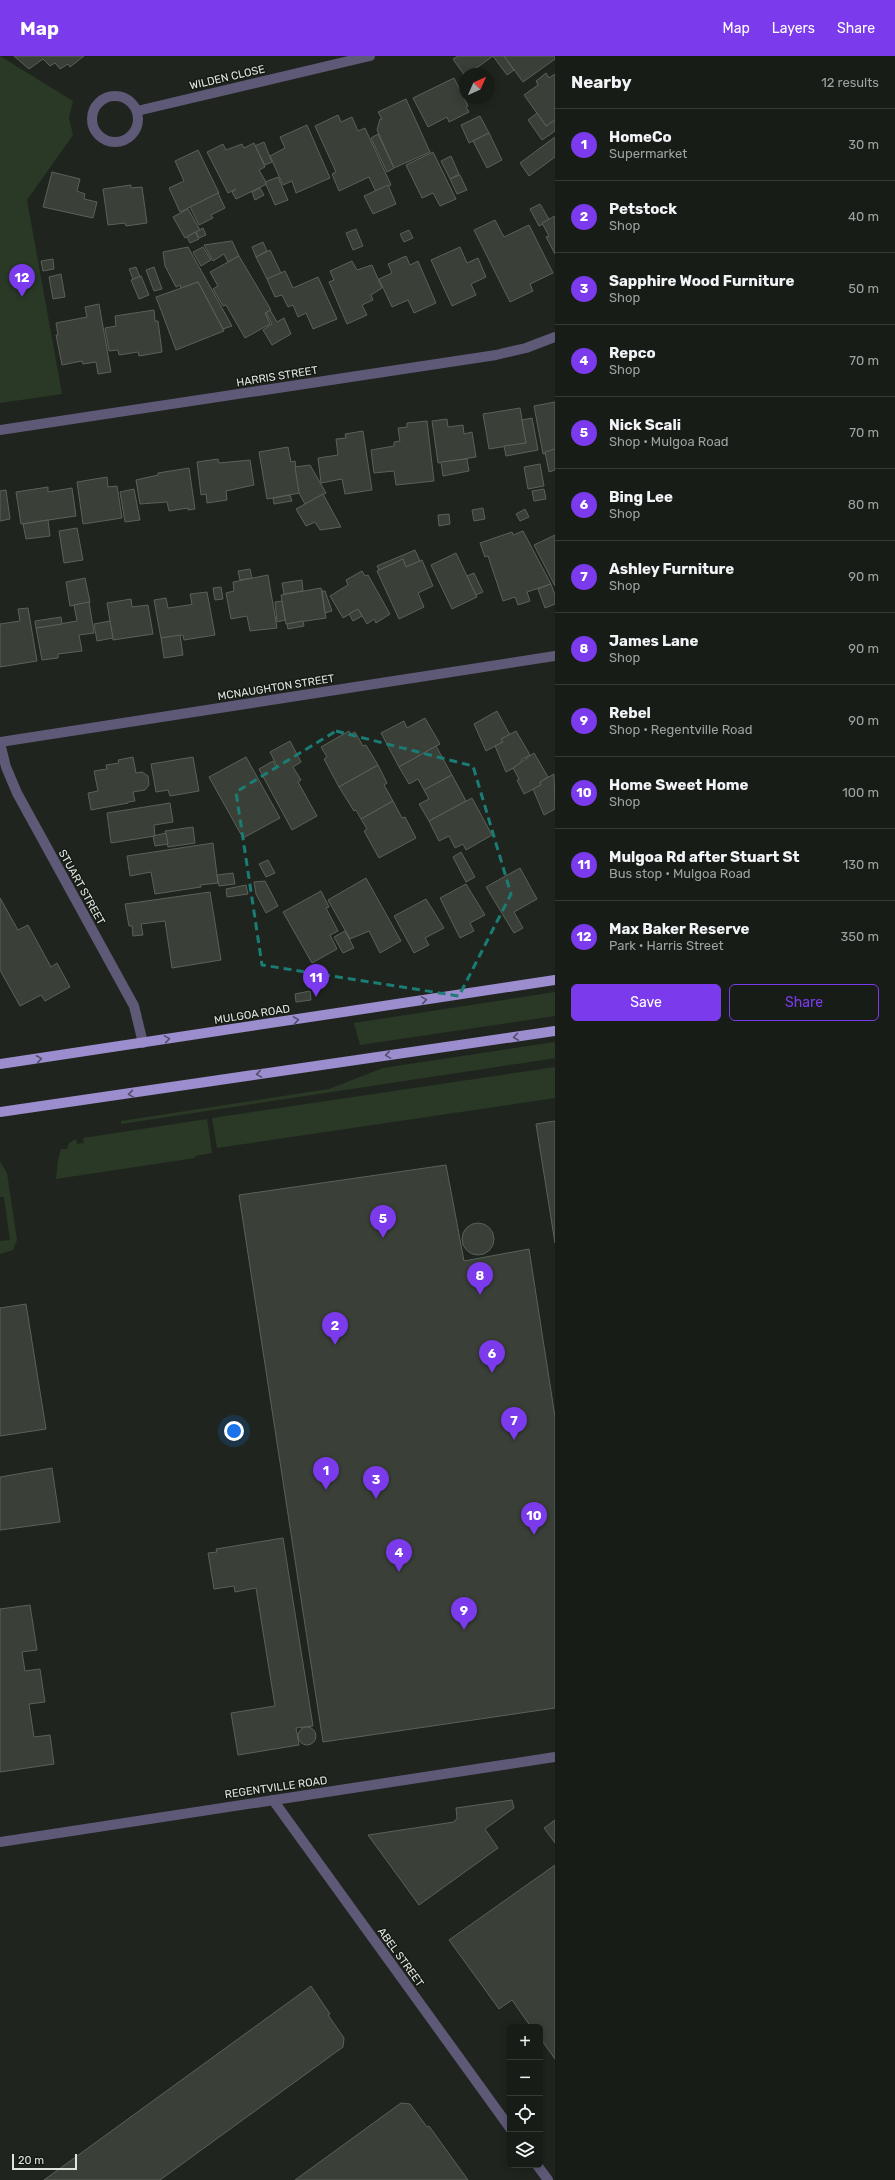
<!DOCTYPE html>
<html lang="en">
<head>
<meta charset="utf-8">
<style>
	:root { --surface:#171c16; --page:#242923; --text:#f1f3f6; --muted:#9ea1a1; --line:#363a35; --accent:#7c3aed }
	body { margin:0; font-family:Rubik,sans-serif; background:var(--page); color:var(--text) }
	.controls { position:absolute; right:12px; bottom:12px; display:grid; overflow:hidden; border-radius:6px; box-shadow:0 2px 10px #0003 }
	.controls button { width:36px; height:36px; display:grid; place-items:center; padding:0; border:0; border-bottom:1px solid var(--line); background:var(--surface); color:var(--text); font:20px sans-serif }
	.compass { position:absolute; left:459px; top:12px; width:36px; height:36px; border-radius:50%; background:var(--surface); box-shadow:0 2px 10px #0003; rotate:45deg }
	.scale { position:absolute; left:12px; bottom:10px; width:65px; box-sizing:border-box; padding-left:4px; border:2px solid #e1e5e0; border-top:0; font-size:11px; line-height:14px; white-space:nowrap; color:#e1e5e0; -webkit-text-stroke:3px #161b15; paint-order:stroke }
	.you { position:absolute; left:234px; top:1375px; width:14px; height:14px; margin:-10px; border:3px solid #fff; border-radius:50%; background:#1a73e8; box-shadow:0 0 0 6px #1a73e833 }
	.badge { display:grid; place-items:center; width:26px; height:26px; border-radius:50%; background:var(--accent); color:#fff; font-size:13px; font-weight:700 }
	.pin { position:absolute; translate:-50% -33px; filter:drop-shadow(0 1px 2px #0008) }
	.pin::after { content:''; position:absolute; top:21px; width:14px; height:12px; background:inherit; clip-path:polygon(0 0,100% 0,50% 100%) }
	.list { margin:0; padding:0; list-style:none }
	h2 { display:flex; justify-content:space-between; align-items:center; height:52px; margin:0; padding:0 16px; font-size:17px }
	h2 small { font-size:13px; font-weight:400; color:var(--muted) }
	.list li { display:grid; grid-template-columns:26px 1fr auto; gap:12px; align-items:center; box-sizing:border-box; height:72px; padding:0 16px; border-top:1px solid var(--line) }
	.list b { display:block; font-size:15px; white-space:nowrap }
	.list p { margin:0; font-size:13px; white-space:nowrap; color:var(--muted) }
	.list em { font-size:13px; font-style:normal; color:var(--muted) }
	.actions { display:flex; gap:8px; padding:12px 16px }
	.actions a { flex:1; padding:9px 0; border:1px solid var(--accent); border-radius:6px; text-align:center; font-size:14px; color:var(--accent) }
	.actions .main { background:var(--accent); color:#fff }
	.icon { flex:none; width:22px; height:22px; fill:none; stroke:currentColor; stroke-width:2; stroke-linecap:round; stroke-linejoin:round }
	.map { position:relative; flex:none; width:555px; height:2124px; overflow:hidden }
	header { display:flex; align-items:center; gap:24px; box-sizing:border-box; height:56px; padding:0 20px; background:var(--accent); color:#fff }
	header strong { font-size:19px }
	nav { display:flex; gap:22px; margin-inline-start:auto; font-size:14px }
	main { display:flex }
	aside { flex:1; background:var(--surface) }
	.map>svg:first-child { display:block }
	.green { fill:#293926 }
	.building { fill:#3a4038; stroke:#5b6159 }
	.lines { fill:none; stroke-linecap:round; stroke-linejoin:round }
	.minor { stroke:#5f5978; stroke-width:10 }
	.primary { stroke:#9c8dcf; stroke-width:10 }
	.oneway { stroke:#524e69 }
	.marked { fill:none; stroke:#1a7c74; stroke-width:3; stroke-dasharray:8 5; stroke-linejoin:round }
	.labels { text-anchor:middle; stroke-width:3; stroke-linejoin:round; paint-order:stroke }
	.street-label { font-size:11px; fill:#e1e5e0; stroke:#161b15 }
</style>
</head>
<body>
<header>
<strong>Map</strong>
<nav><a>Map</a><a>Layers</a><a>Share</a></nav>
</header>
<main>
<div class="map">
<svg width="555" height="2124" viewBox="0 0 555 2124">
	<rect width="100%" height="100%" fill="#1f251e"/>
	<g class="green">
		<polygon points="0,0 73,45 69,62 73,79 27,144 62,338 0,347"/>
		<polygon points="555,936 555,960 360,989 354,967"/>
		<polygon points="555,986 555,1002 550,1003 121,1068 121,1065 329,1033 383,1012"/>
		<polygon points="555,1011 555,1042 217,1092 212,1062"/>
		<polygon points="207,1063 212,1097 195,1100 195,1102 56,1123 58,1104 61,1093 67,1093 69,1087 76,1083 77,1088 84,1087 83,1082"/>
		<polygon points="0,1105 7,1117 17,1184 13,1194 0,1198 0,1185 10,1184 4,1141 0,1141"/>
	</g>
	<g class="building">
		<polygon points="14,0 84,0 70,11 68,8 60,13 55,7 50,10 43,3 29,13"/>
		<polygon points="458,0 493,0 468,18 465,18 465,20 453,3"/>
		<polygon points="493,0 504,0 514,14 507,19"/>
		<polygon points="504,0 555,0 555,3 523,26"/>
		<polygon points="546,17 549,22 555,18 555,64 546,70 524,39 538,29 536,25"/>
		<polygon points="454,22 468,50 466,51 469,56 449,66 447,61 428,71 413,42"/>
		<polygon points="406,43 430,96 394,112 377,74 380,63 382,63 378,56"/>
		<polygon points="537,57 546,70 555,64 555,75 542,84 528,64"/>
		<polygon points="338,59 341,66 352,61 358,75 365,72 391,129 376,136 369,121 339,135 332,118 336,116 315,70"/>
		<polygon points="480,60 489,77 469,87 461,69"/>
		<polygon points="307,69 330,122 296,137 292,125 283,129 270,100 285,92 280,81"/>
		<polygon points="489,77 502,104 487,112 473,85"/>
		<polygon points="378,78 394,112 387,116 371,82"/>
		<polygon points="555,81 555,101 529,120 520,107"/>
		<polygon points="264,86 272,106 265,109 255,90"/>
		<polygon points="254,87 265,111 259,114 267,128 236,143 232,136 236,133 228,137 207,96 223,88 226,94 242,88 244,92"/>
		<polygon points="198,94 219,137 180,156 169,132 184,125 175,105"/>
		<polygon points="433,96 456,143 440,150 433,137 422,142 406,109"/>
		<polygon points="451,100 459,118 450,123 441,105"/>
		<polygon points="52,116 80,123 77,135 85,138 84,143 97,146 93,162 43,151"/>
		<polygon points="460,119 467,134 457,138 450,123"/>
		<polygon points="278,121 288,144 275,149 265,126"/>
		<polygon points="131,129 131,132 142,131 147,167 126,170 125,167 108,169 103,133"/>
		<polygon points="388,129 396,148 373,158 364,140"/>
		<polygon points="260,132 264,139 255,144 252,136"/>
		<polygon points="218,137 225,152 211,159 213,162 199,169 190,151"/>
		<polygon points="540,148 550,165 539,170 530,153"/>
		<polygon points="188,153 200,174 185,182 173,161"/>
		<polygon points="555,160 555,198 546,181 549,180 542,167"/>
		<polygon points="495,164 504,181 529,169 553,217 530,228 533,235 510,246 474,174"/>
		<polygon points="203,172 206,179 199,182 196,176"/>
		<polygon points="356,173 363,190 353,194 346,177"/>
		<polygon points="409,174 413,182 404,186 400,178"/>
		<polygon points="195,176 199,183 190,187 187,181"/>
		<polygon points="232,185 239,200 228,206 224,198 213,205 204,189"/>
		<polygon points="263,186 267,195 256,201 252,191"/>
		<polygon points="188,191 232,270 223,273 198,226 181,232 180,229 176,231 165,210 163,196"/>
		<polygon points="203,191 211,204 201,210 193,196"/>
		<polygon points="460,191 467,207 478,202 486,221 471,228 476,239 452,250 431,204"/>
		<polygon points="270,194 281,217 267,223 256,201"/>
		<polygon points="239,200 271,254 265,257 270,268 245,282 226,249 223,250 213,233 218,230 210,216"/>
		<polygon points="406,200 410,209 418,205 436,247 414,257 408,244 392,251 379,223 392,217 388,208"/>
		<polygon points="53,203 54,213 43,215 41,205"/>
		<polygon points="352,205 357,214 372,209 382,232 371,239 373,244 362,249 367,259 347,268 329,226 334,224 330,215"/>
		<polygon points="136,211 140,221 133,223 129,213"/>
		<polygon points="154,211 162,233 154,235 146,214"/>
		<polygon points="285,215 293,232 318,221 337,263 313,273 306,257 298,261 293,249 288,251 282,239 275,241 267,223"/>
		<polygon points="61,218 65,241 53,243 49,221"/>
		<polygon points="141,220 149,239 139,243 131,224"/>
		<polygon points="198,226 224,275 176,294 156,241"/>
		<polygon points="99,248 111,316 98,318 96,306 83,308 82,305 62,309 56,279 58,279 56,267 87,261 85,251"/>
		<polygon points="154,254 155,265 158,265 162,296 139,300 138,296 119,299 118,294 109,295 105,272 116,270 115,260"/>
		<polygon points="270,254 277,266 284,262 291,278 272,289 263,274 272,268 266,257"/>
		<polygon points="555,346 555,396 543,398 534,350"/>
		<polygon points="520,352 526,387 489,393 483,358"/>
		<polygon points="532,362 538,394 506,400 504,390 526,387 522,364"/>
		<polygon points="447,363 448,371 463,369 464,378 472,376 476,401 438,407 432,365"/>
		<polygon points="427,365 434,425 396,429 394,415 374,417 371,394 394,390 394,386 400,385 398,372 407,371 407,367"/>
		<polygon points="363,375 372,434 345,438 342,423 321,427 318,402 338,399 336,383 346,382 345,378"/>
		<polygon points="288,391 291,406 295,405 300,437 267,443 259,396"/>
		<polygon points="555,393 555,414 549,416 545,396"/>
		<polygon points="218,403 219,407 250,404 254,429 226,435 227,444 207,447 206,438 201,439 197,406"/>
		<polygon points="467,403 469,415 443,420 441,406"/>
		<polygon points="540,408 544,430 528,433 524,411"/>
		<polygon points="310,409 326,437 305,448 299,437 295,411"/>
		<polygon points="189,412 195,453 188,454 188,452 169,455 167,446 140,448 136,424 158,419 158,417"/>
		<polygon points="107,421 108,431 117,430 122,462 83,468 77,426"/>
		<polygon points="48,431 48,436 72,432 76,460 21,468 16,436"/>
		<polygon points="134,433 140,464 125,466 120,436"/>
		<polygon points="544,433 546,443 534,445 532,435"/>
		<polygon points="6,434 10,463 0,465 0,435"/>
		<polygon points="323,438 341,471 320,474 315,466 306,470 296,453"/>
		<polygon points="290,439 292,445 274,448 273,442"/>
		<polygon points="483,452 485,463 474,465 472,454"/>
		<polygon points="525,453 529,461 520,465 516,458"/>
		<polygon points="449,458 450,468 439,470 438,459"/>
		<polygon points="48,464 50,480 26,483 23,468"/>
		<polygon points="77,472 83,504 64,507 59,475"/>
		<polygon points="523,475 551,528 527,536 530,545 518,549 515,541 503,545 488,500 485,501 480,487 512,476 513,479"/>
		<polygon points="555,479 555,530 534,489"/>
		<polygon points="415,494 420,505 406,511 403,503 379,514 377,510"/>
		<polygon points="456,497 477,541 452,553 431,509"/>
		<polygon points="403,503 406,511 422,504 433,530 418,537 424,551 399,563 377,515"/>
		<polygon points="250,513 252,522 240,524 238,515"/>
		<polygon points="362,515 365,520 368,519 390,558 376,567 374,563 367,568 358,553 343,562 330,540 348,529 346,524"/>
		<polygon points="474,517 483,536 476,539 467,520"/>
		<polygon points="268,519 277,572 250,575 247,560 231,563 226,537 234,535 233,526"/>
		<polygon points="85,522 90,546 70,550 66,526"/>
		<polygon points="302,524 303,535 284,538 282,527"/>
		<polygon points="551,528 555,539 555,548 545,552 538,533"/>
		<polygon points="221,531 223,543 215,544 213,532"/>
		<polygon points="321,532 326,562 286,568 281,539"/>
		<polygon points="322,535 325,535 332,555 325,557"/>
		<polygon points="207,536 215,579 184,584 183,579 161,582 154,544 166,542 168,552 189,549 192,548 190,538"/>
		<polygon points="131,543 132,551 148,549 153,578 113,584 107,547"/>
		<polygon points="282,545 285,564 277,566 275,546"/>
		<polygon points="89,546 94,577 79,579 82,595 58,598 58,602 42,604 36,572 77,565 74,549"/>
		<polygon points="28,552 37,605 0,611 0,568 20,565 18,553"/>
		<polygon points="358,553 362,560 353,565 349,558"/>
		<polygon points="61,561 62,568 36,572 35,565"/>
		<polygon points="110,565 113,582 97,585 94,568"/>
		<polygon points="303,565 304,570 288,573 287,568"/>
		<polygon points="180,579 183,599 164,602 161,582"/>
		<polygon points="497,655 510,679 501,683 503,686 486,695 474,668"/>
		<polygon points="425,662 440,688 399,711 381,677 404,665 407,672"/>
		<polygon points="349,675 351,678 355,676 363,690 366,689 378,709 339,731 324,703 327,701 321,691"/>
		<polygon points="516,675 530,699 521,704 523,707 506,716 495,690 503,686 501,683"/>
		<polygon points="290,685 301,706 293,711 301,724 298,726 317,760 292,774 259,713 273,705 276,711 277,710 270,696"/>
		<polygon points="436,690 452,719 424,734 418,723 409,728 399,711"/>
		<polygon points="534,697 548,721 540,726 541,729 524,738 517,724 519,723 513,712"/>
		<polygon points="133,701 136,717 142,716 148,720 149,729 145,734 133,736 135,745 128,746 128,747 91,754 88,737 98,735 94,715 107,713 106,709 119,707 118,704"/>
		<polygon points="193,701 199,735 170,740 168,734 156,736 151,708"/>
		<polygon points="246,701 280,762 243,782 209,721"/>
		<polygon points="378,709 387,727 384,729 393,745 361,763 356,754 354,755 339,731"/>
		<polygon points="554,718 555,753 544,759 533,733 541,729 540,726"/>
		<polygon points="452,719 466,745 429,765 419,748 429,743 424,734"/>
		<polygon points="472,742 492,779 466,794 463,788 455,792 449,780 439,785 429,765"/>
		<polygon points="393,745 402,762 405,761 416,782 379,802 364,775 367,773 361,763"/>
		<polygon points="170,747 173,766 154,769 155,780 111,787 107,757"/>
		<polygon points="193,771 195,787 168,791 165,775"/>
		<polygon points="166,777 168,788 155,790 153,780"/>
		<polygon points="213,787 218,827 200,829 201,831 155,838 151,816 130,820 127,800"/>
		<polygon points="461,796 475,821 466,826 453,801"/>
		<polygon points="268,804 275,817 266,821 259,808"/>
		<polygon points="520,812 537,843 514,856 523,872 514,877 486,831"/>
		<polygon points="233,817 235,828 219,830 217,819"/>
		<polygon points="366,822 401,885 380,897 369,875 350,883 328,844"/>
		<polygon points="265,825 278,850 266,857 256,838 254,826"/>
		<polygon points="466,828 485,859 470,867 474,875 460,882 440,842"/>
		<polygon points="246,829 248,838 227,841 226,833"/>
		<polygon points="321,835 329,851 326,852 338,875 330,879 337,893 312,907 283,856"/>
		<polygon points="210,836 221,904 172,912 165,865 141,868 143,879 133,880 132,870 129,870 125,848"/>
		<polygon points="0,842 18,874 28,869 51,911 57,907 70,931 45,945 41,939 20,950 0,914"/>
		<polygon points="426,843 444,872 425,882 429,889 414,897 394,860"/>
		<polygon points="345,875 354,892 343,897 334,881"/>
		<polygon points="310,935 311,944 296,946 295,938"/>
		<polygon points="555,1065 555,1187 536,1068"/>
		<polygon points="446,1109 464,1205 529,1193 555,1361 555,1652 323,1686 239,1139"/>
		<circle cx="478" cy="1183" r="16"/>
		<polygon points="26,1248 46,1373 0,1380 0,1252"/>
		<polygon points="52,1412 60,1466 0,1474 0,1421"/>
		<polygon points="283,1482 313,1670 296,1672 299,1689 238,1699 231,1657 275,1650 256,1532 235,1536 234,1530 214,1533 208,1497 217,1496 216,1493"/>
		<polygon points="30,1549 37,1594 22,1596 25,1615 40,1613 45,1646 29,1648 34,1681 50,1679 54,1708 0,1716 0,1553"/>
		<circle cx="307" cy="1680" r="9"/>
		<polygon points="512,1744 514,1752 485,1773 498,1792 419,1849 368,1779 454,1766 457,1762 456,1752"/>
		<polygon points="555,1764 555,1787 544,1772"/>
		<polygon points="555,1809 555,2003 540,1982 540,1971 531,1971 512,1944 499,1953 449,1884"/>
		<polygon points="311,1930 330,1958 328,1959 344,1982 343,1991 160,2124 44,2124"/>
		<polygon points="401,2047 410,2048 427,2071 429,2070 468,2124 295,2124"/>
	</g>
	<g class="lines">
		<g class="minor">
			<circle cx="115" cy="63" r="23"/>
			<polyline points="137,55 370,0"/>
			<polyline points="0,374 496,299 526,292 555,281"/>
			<polyline points="0,686 555,600"/>
			<polyline points="0,687 6,711 17,737 134,950 143,987"/>
			<polyline points="273,1744 510,2072"/>
			<polyline points="0,1786 555,1701"/>
			<polyline points="537,2109 548,2124"/>
		</g>
		<g class="primary">
			<polyline points="0,1008 555,924"/>
			<polyline points="0,1056 555,975"/>
		</g>
	</g>
	<defs><path id="oneway-chevron" d="M-2-3.5L2.5 0L-2 3.5" fill="none" stroke-width="1.6" stroke-linecap="round" stroke-linejoin="round"/></defs>
	<g class="oneway">
		<use href="#oneway-chevron" transform="translate(424 944) rotate(-9)"/>
		<use href="#oneway-chevron" transform="translate(296 964) rotate(-9)"/>
		<use href="#oneway-chevron" transform="translate(516 981) rotate(172)"/>
		<use href="#oneway-chevron" transform="translate(167 983) rotate(-9)"/>
		<use href="#oneway-chevron" transform="translate(388 999) rotate(171)"/>
		<use href="#oneway-chevron" transform="translate(39 1003) rotate(-8)"/>
		<use href="#oneway-chevron" transform="translate(259 1018) rotate(171)"/>
		<use href="#oneway-chevron" transform="translate(131 1038) rotate(171)"/>
	</g>
	<path class="marked" d="M336,675L473,710L511,838L459,940L262,909L236,736Z"/>
	<g class="labels">
		<g class="street-label">
			<text transform="translate(227 21) rotate(-13)" y="4">WILDEN CLOSE</text>
			<text transform="translate(277 320) rotate(-9)" y="4">HARRIS STREET</text>
			<text transform="translate(276 631) rotate(-9)" y="4">MCNAUGHTON STREET</text>
			<text transform="translate(82 831) rotate(61)" y="4">STUART STREET</text>
			<text transform="translate(252 958) rotate(-9)" y="4">MULGOA ROAD</text>
			<text transform="translate(276 1731) rotate(-8)" y="4">REGENTVILLE ROAD</text>
			<text transform="translate(401 1901) rotate(54)" y="4">ABEL STREET</text>
		</g>
	</g>
</svg>
<div class="controls">
<button>+</button>
<button>−</button>
<button><svg class="icon" aria-label="locate" viewBox="0 0 24 24"><circle cx="12" cy="12" r="6"/><path d="M12 2v4M12 18v4M2 12h4M18 12h4"/></svg></button>
<button><svg class="icon" aria-label="layers" viewBox="0 0 24 24"><path d="M12 4l9 5-9 5-9-5zM3 14l9 5 9-5"/></svg></button>
</div>
<svg class="compass" viewBox="-18 -18 36 36"><path d="M0-13l5 13h-10z" fill="#e53935"/><path d="M0 13l5-13h-10z" fill="#9ea1a1"/></svg>
<div class="scale">20 m</div>
<div class="you"></div>
<div class="pin badge" style="left:326px;top:1434px">1</div>
<div class="pin badge" style="left:335px;top:1289px">2</div>
<div class="pin badge" style="left:376px;top:1443px">3</div>
<div class="pin badge" style="left:399px;top:1516px">4</div>
<div class="pin badge" style="left:383px;top:1182px">5</div>
<div class="pin badge" style="left:492px;top:1317px">6</div>
<div class="pin badge" style="left:514px;top:1384px">7</div>
<div class="pin badge" style="left:480px;top:1239px">8</div>
<div class="pin badge" style="left:464px;top:1574px">9</div>
<div class="pin badge" style="left:534px;top:1479px">10</div>
<div class="pin badge" style="left:316px;top:941px">11</div>
<div class="pin badge" style="left:22px;top:241px">12</div>
</div>
<aside>
<h2>Nearby<small>12 results</small></h2>
<ul class="list">
<li><span class="badge">1</span><div><b>HomeCo</b><p>Supermarket</p></div><em>30 m</em></li>
<li><span class="badge">2</span><div><b>Petstock</b><p>Shop</p></div><em>40 m</em></li>
<li><span class="badge">3</span><div><b>Sapphire Wood Furniture</b><p>Shop</p></div><em>50 m</em></li>
<li><span class="badge">4</span><div><b>Repco</b><p>Shop</p></div><em>70 m</em></li>
<li><span class="badge">5</span><div><b>Nick Scali</b><p>Shop · Mulgoa Road</p></div><em>70 m</em></li>
<li><span class="badge">6</span><div><b>Bing Lee</b><p>Shop</p></div><em>80 m</em></li>
<li><span class="badge">7</span><div><b>Ashley Furniture</b><p>Shop</p></div><em>90 m</em></li>
<li><span class="badge">8</span><div><b>James Lane</b><p>Shop</p></div><em>90 m</em></li>
<li><span class="badge">9</span><div><b>Rebel</b><p>Shop · Regentville Road</p></div><em>90 m</em></li>
<li><span class="badge">10</span><div><b>Home Sweet Home</b><p>Shop</p></div><em>100 m</em></li>
<li><span class="badge">11</span><div><b>Mulgoa Rd after Stuart St</b><p>Bus stop · Mulgoa Road</p></div><em>130 m</em></li>
<li><span class="badge">12</span><div><b>Max Baker Reserve</b><p>Park · Harris Street</p></div><em>350 m</em></li>
</ul>
<div class="actions"><a class="main">Save</a><a>Share</a></div>
</aside>
</main>
</body>
</html>
